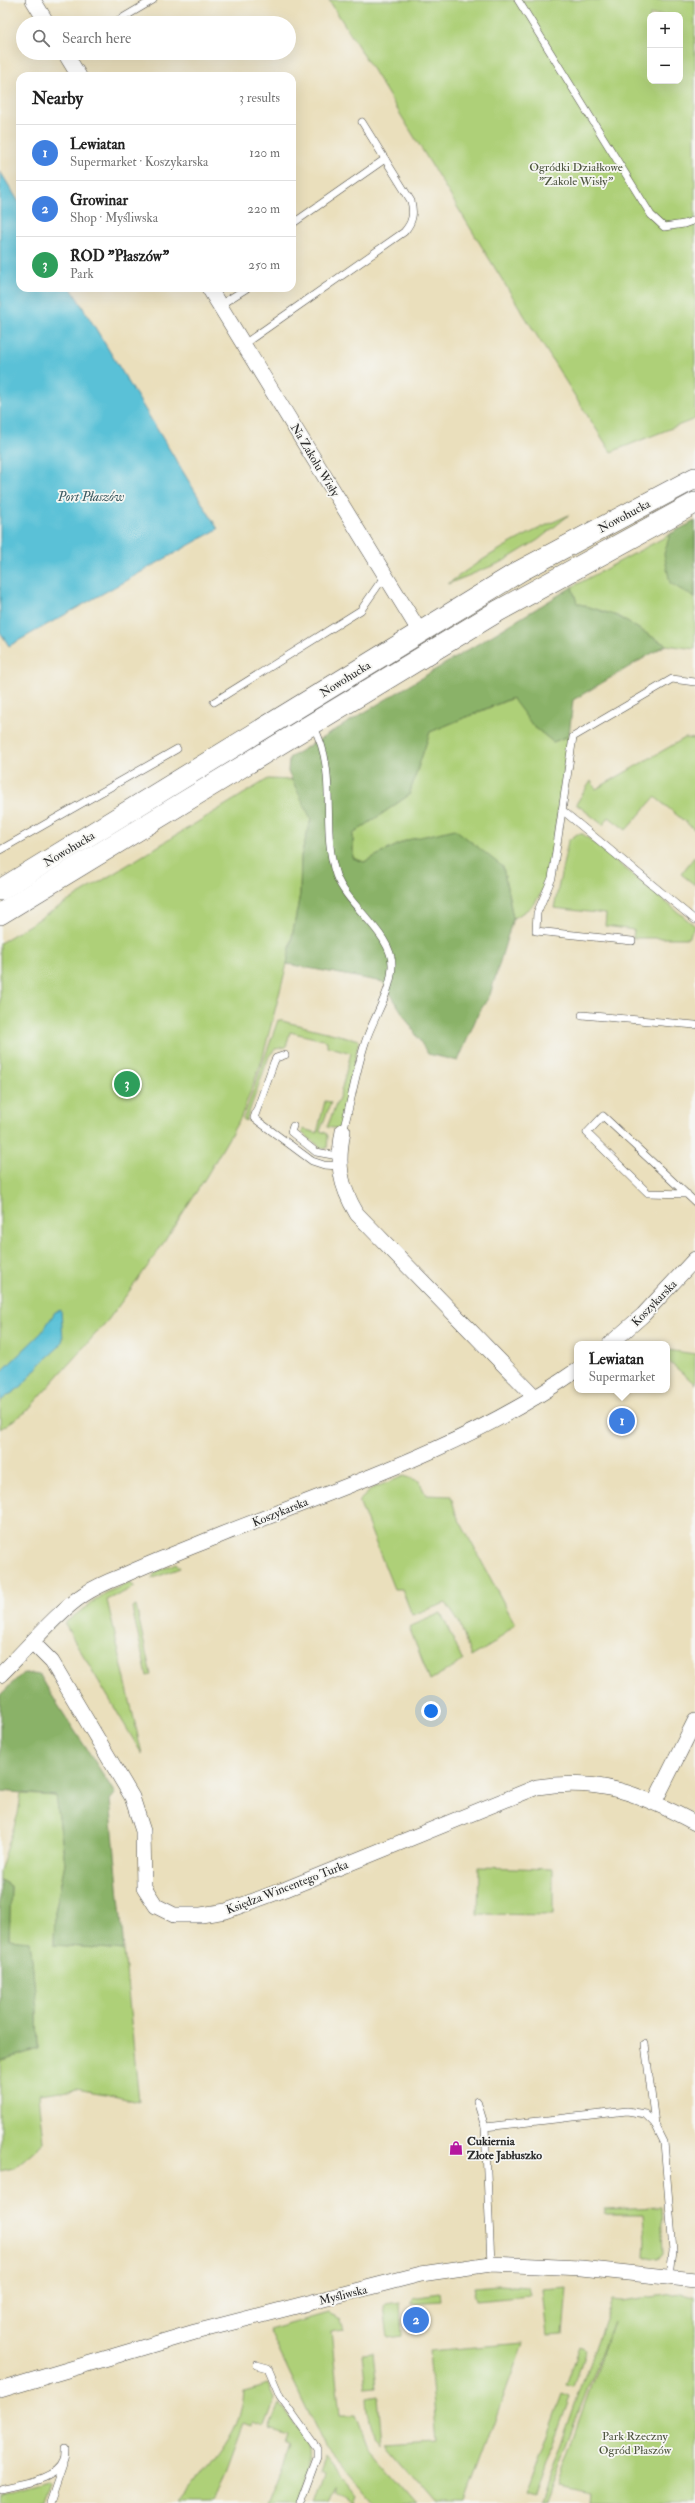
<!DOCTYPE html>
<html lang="en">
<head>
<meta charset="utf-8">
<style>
	:root { --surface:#fff; --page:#f6f6f6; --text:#222; --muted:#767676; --line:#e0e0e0; --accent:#b5179e }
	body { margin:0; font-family:"IM FELL Double Pica",serif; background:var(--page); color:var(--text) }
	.controls { position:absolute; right:12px; top:12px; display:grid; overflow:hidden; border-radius:8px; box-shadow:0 4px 16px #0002 }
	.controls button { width:36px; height:36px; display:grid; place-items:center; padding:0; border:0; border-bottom:1px solid var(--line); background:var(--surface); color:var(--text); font:20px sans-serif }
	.you { position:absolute; left:431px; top:1711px; width:14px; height:14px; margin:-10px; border:3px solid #fff; border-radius:50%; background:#1a73e8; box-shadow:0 0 0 6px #1a73e833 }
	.badge { display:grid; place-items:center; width:26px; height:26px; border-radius:50%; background:var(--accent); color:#fff; font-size:13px; font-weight:700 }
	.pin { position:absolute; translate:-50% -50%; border:2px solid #fff; box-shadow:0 1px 4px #0006 }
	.popup { position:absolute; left:574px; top:1341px; width:96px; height:52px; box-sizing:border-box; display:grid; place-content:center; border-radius:8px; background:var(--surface); filter:drop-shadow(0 1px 3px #0005); font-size:13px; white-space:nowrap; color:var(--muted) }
	.popup b { font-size:15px; color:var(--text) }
	.popup::after { content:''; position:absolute; left:50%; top:100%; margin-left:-8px; border:8px solid transparent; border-top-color:var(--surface) }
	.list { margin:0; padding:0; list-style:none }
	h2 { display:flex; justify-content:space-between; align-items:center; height:52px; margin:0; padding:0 16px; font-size:17px }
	h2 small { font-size:13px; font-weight:400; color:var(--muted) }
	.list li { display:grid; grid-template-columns:26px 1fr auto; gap:12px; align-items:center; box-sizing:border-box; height:56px; padding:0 16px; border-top:1px solid var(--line) }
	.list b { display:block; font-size:15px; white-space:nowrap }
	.list p { margin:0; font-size:13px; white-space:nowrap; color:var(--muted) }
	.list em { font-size:13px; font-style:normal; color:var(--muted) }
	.icon { flex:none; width:22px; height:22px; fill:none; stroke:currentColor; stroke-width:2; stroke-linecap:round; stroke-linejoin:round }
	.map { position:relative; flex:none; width:695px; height:2503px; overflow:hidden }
	.search { position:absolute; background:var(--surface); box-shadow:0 4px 16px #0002; left:16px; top:16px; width:280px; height:44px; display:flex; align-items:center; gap:10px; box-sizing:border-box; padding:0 14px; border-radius:22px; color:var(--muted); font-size:15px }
	.panel { position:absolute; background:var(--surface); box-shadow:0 4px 16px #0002; left:16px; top:72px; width:280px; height:220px; border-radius:12px }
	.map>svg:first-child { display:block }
	.green { fill:#aed078; stroke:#6c7e52; fill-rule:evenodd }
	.forest { fill:#8ab268; stroke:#5a6e4a }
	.water { fill:#5ac1d7; stroke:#427681 }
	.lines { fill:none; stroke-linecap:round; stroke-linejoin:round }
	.lane-casing { stroke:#484641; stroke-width:8 }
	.street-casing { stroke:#484641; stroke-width:16 }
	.secondary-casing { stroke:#484641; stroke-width:22 }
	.lane { stroke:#fff; stroke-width:7 }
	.street { stroke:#fff; stroke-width:15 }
	.secondary { stroke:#fff; stroke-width:21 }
	.labels { text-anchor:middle; stroke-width:3.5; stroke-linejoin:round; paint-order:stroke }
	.park-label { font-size:12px; fill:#4c543e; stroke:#f6f6f2 }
	.street-label { font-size:12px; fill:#2b2b2b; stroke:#f6f6f2 }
	.poi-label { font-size:12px; font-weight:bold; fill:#2b2b2b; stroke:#f6f6f2; text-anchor:start }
	.water-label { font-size:13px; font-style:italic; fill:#39585f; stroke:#f6f6f2 }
</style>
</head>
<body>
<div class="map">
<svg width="695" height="2503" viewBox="0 0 695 2503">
	<rect width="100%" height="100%" fill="#f6f6f2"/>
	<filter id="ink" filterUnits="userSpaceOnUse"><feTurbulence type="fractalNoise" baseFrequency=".025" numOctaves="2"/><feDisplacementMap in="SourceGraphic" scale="8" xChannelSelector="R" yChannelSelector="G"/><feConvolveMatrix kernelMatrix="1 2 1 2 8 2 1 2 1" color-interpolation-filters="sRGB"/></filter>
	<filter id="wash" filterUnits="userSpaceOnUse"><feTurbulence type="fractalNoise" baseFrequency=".012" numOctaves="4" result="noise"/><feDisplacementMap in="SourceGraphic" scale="16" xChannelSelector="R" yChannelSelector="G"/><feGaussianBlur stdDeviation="0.9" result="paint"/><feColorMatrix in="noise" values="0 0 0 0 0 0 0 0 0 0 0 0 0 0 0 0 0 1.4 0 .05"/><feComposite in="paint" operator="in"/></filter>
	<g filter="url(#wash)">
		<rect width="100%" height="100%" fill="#eadfbc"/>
		<g class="green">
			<path d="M329,0H695V419L611,452C514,303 424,150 329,0ZM650,15H680V81H650Z"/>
			<path d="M569,515L538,540L502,562L448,584C484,556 527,533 569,515Z"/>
			<polygon points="695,521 695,649 666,645 617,616 577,603 572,587"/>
			<path d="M513,698L533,726L553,742L569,736L548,878C539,899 534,908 513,918L503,867L407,840L364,862L353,858V834L409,795L430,732Z"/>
			<polygon points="685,738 695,739 695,830 655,797 626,830 609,817 603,825 576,804 591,781 596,789"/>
			<polygon points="268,779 293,780 311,819 301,856 300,894 287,964 262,1060 241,1117 206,1177 153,1259 108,1320 26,1412 0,1429 0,943"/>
			<polygon points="577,834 583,834 695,926 688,938 633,938 634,930 605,926 606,914 554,908 568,841"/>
			<polygon points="695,856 695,885 681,874"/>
			<polygon points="278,1020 359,1040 340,1129 327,1127 340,1095 351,1053 327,1046 327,1041 290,1032 286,1047 275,1049 269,1056 246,1121 243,1119"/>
			<polygon points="325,1101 331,1102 320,1131 326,1133 328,1136 327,1148 323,1149 302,1133 303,1129 317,1133"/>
			<polygon points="667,1350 695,1354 695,1384 667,1360"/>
			<polygon points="404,1476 419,1481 426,1495 451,1496 456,1514 515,1624 493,1644 471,1657 460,1624 446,1603 412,1615 402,1589 394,1589 359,1501 373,1488"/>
			<polygon points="176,1563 180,1568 151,1579 156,1572"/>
			<polygon points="130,1583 135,1587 107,1600 142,1754 64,1623 107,1592"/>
			<polygon points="136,1606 151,1675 147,1676 132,1608"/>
			<polygon points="441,1613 463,1661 430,1680 409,1627"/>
			<polygon points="21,1794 56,1796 65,1863 55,1912 54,1945 124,1950 139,2102 105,2094 76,2089 39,2094 44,2142 14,2168 0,2171 0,2061 38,2049 37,2011 30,1942 9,1939 11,1886 0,1880 0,1871 18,1814"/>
			<polygon points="479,1867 553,1869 553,1915 478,1914"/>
			<polygon points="661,2207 663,2254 658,2260 644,2257 645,2241 643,2214 606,2214 604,2209"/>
			<polygon points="498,2285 528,2287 530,2296 477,2301 474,2287"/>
			<polygon points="567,2287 563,2335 547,2336 542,2289"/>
			<polygon points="439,2293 440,2301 412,2303 413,2297"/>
			<polygon points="681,2293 695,2296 695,2503 591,2503 592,2494 556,2487 613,2322 544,2503 540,2503 612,2300 621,2301"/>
			<polygon points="400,2302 402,2336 387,2338 383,2307 385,2304"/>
			<polygon points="328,2313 341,2319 344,2329 331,2331 340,2415 356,2415 368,2447 417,2503 373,2503 325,2447 269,2330"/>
			<polygon points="523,2343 465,2503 438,2503 387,2444 437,2441 429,2351"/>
			<polygon points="580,2346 586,2349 574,2387 566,2385"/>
			<polygon points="373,2353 377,2388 366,2389 362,2354"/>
			<path d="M269,2385L275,2399L265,2426L253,2422L252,2425L244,2422L214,2503H178C203,2471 242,2435 244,2392Z"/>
			<polygon points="562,2394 570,2397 534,2497 526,2494"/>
			<path d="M378,2396L382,2445C370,2431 368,2416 367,2398Z"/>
			<path d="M279,2404C315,2447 313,2452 294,2503H265L288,2444L284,2443L287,2434L269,2428Z"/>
			<polygon points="324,2456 355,2495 352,2501 353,2503 345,2496 335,2492 335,2485 328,2503 313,2503 323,2473 318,2471"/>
			<polygon points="48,2482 50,2484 43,2503 0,2503 1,2495"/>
		</g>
		<g class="forest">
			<polygon points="695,521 695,598 670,583 664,554 670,534"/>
			<polygon points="572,587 577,603 617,616 666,645 573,700 569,736 553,742 533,726 512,698 430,732 409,795 353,834 353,858 364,862 407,840 455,829 503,867 513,918 490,995 478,1014 458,1061 428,1054 383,982 287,964 300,894 301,856 311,819 288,772 289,758"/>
			<path d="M23,1673L40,1675C63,1716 91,1753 115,1794L110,1800L124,1950L54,1945L55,1912L65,1863L56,1796L0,1791V1695Z"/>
			<polygon points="0,1880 11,1886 9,1939 30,1941 37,2011 38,2049 0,2061"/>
		</g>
		<g class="water">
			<polygon points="0,171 20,204 20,288 71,288 218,529 9,646 0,632"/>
			<polygon points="61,1310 63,1339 60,1346 40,1364 21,1387 0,1401 0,1373 42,1332 55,1312"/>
		</g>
	</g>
	<g filter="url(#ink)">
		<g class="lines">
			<defs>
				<g id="lane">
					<polyline points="518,0 651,215 664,227 684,224 695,220"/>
					<polyline points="114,23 153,0"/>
					<polyline points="292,224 385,159"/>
					<polyline points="220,305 247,288"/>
					<path d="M244,344L404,232C413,222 414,213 411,201L362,122"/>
					<polyline points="214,702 361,610 379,584 388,579"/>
					<path d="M313,726C339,771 320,827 336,875C347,906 393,934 392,966C391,994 373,1017 365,1043C356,1071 351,1102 343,1131"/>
					<polyline points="562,810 695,920"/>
					<polyline points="0,850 177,749"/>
					<polyline points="632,941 536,931 537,913 552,878 573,737 672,679 695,682"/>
					<polyline points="582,1015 695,1025"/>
					<polyline points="285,1055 276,1058 274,1062 254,1118 312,1161 324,1165 339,1166"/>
					<polyline points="293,1126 291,1132 316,1152 338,1156"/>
					<polyline points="687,1194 648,1193 587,1133 603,1116 695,1202"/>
					<polyline points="645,2044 655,2124"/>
					<polyline points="477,2101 485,2127"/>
					<polyline points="491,2264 485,2127 627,2111 645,2114 655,2124 664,2142 673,2251 670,2276"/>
					<polyline points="257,2365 268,2368 280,2396 317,2448 317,2457 300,2503"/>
					<path d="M0,2489C18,2484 57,2481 64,2460C65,2457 65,2451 65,2448"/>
					<polyline points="50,2503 63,2465"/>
				</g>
				<g id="street">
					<polyline points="33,0 47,23"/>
					<polyline points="65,53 79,76"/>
					<polyline points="209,288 420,632"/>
					<path d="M343,1131C337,1164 339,1184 357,1214L535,1397"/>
					<polyline points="610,1344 643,1315 695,1259"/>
					<path d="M33,1643L52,1662L132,1797L143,1831L144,1887L156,1906L174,1915H201L226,1911L286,1889L537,1787C600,1777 641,1794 695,1823"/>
					<path d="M0,1675C25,1651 56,1613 83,1595C95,1587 109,1581 122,1576C155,1561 189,1548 223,1534C343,1487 471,1445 577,1370"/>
					<polyline points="655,1801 695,1721"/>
					<polyline points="0,2390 195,2332 421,2274 491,2264 581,2268 695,2280"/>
				</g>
				<g id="secondary">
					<polyline points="0,890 520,571 695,478"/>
					<polyline points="0,914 498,611 695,503"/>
				</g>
			</defs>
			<use href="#lane" class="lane-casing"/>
			<use href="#street" class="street-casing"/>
			<use href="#secondary" class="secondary-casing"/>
			<use href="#lane" class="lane"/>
			<use href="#street" class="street"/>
			<use href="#secondary" class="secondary"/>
		</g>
	</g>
	<defs>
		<symbol id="shop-bare" viewBox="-9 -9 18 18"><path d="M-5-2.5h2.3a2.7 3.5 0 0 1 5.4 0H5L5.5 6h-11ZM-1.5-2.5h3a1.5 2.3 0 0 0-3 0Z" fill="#b5179e" stroke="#f6f6f2" stroke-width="2.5" paint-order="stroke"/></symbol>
	</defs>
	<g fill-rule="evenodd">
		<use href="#shop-bare" x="446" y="2138" width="20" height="20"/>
	</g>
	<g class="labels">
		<g class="park-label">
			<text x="576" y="171">Ogródki Działkowe<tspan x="576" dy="14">"Zakole Wisły"</tspan></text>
			<text x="635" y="2440">Park Rzeczny<tspan x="635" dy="14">Ogród Płaszów</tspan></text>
		</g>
		<g class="street-label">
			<text transform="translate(315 460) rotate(59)" y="4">Na Zakolu Wisły</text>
			<text transform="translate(624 516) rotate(-28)" y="4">Nowohucka</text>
			<text transform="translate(345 679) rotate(-32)" y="4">Nowohucka</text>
			<text transform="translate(69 849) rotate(-31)" y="4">Nowohucka</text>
			<text transform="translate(654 1303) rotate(-46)" y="4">Koszykarska</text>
			<text transform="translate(280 1512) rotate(-22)" y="4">Koszykarska</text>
			<text transform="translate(287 1887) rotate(-21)" y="4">Księdza Wincentego Turka</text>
			<text transform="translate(343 2295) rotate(-14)" y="4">Myśliwska</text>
		</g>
		<g class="poi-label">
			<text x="467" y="2145">Cukiernia<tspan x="467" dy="14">Złote Jabłuszko</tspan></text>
		</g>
		<g class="water-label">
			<text x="91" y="501">Port Płaszów</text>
		</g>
	</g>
</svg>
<div class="controls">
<button>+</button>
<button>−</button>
</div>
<div class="you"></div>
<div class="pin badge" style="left:622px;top:1421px;background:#3f7fe0">1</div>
<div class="popup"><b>Lewiatan</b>Supermarket</div>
<div class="pin badge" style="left:416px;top:2320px;background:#3f7fe0">2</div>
<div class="pin badge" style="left:127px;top:1084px;background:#2e9e5b">3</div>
<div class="search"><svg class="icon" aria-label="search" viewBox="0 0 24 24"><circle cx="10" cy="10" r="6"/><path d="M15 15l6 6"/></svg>Search here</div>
<section class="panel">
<h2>Nearby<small>3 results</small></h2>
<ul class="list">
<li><span class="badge" style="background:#3f7fe0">1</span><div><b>Lewiatan</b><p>Supermarket · Koszykarska</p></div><em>120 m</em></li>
<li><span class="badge" style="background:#3f7fe0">2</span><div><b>Growinar</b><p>Shop · Myśliwska</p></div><em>220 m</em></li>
<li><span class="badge" style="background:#2e9e5b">3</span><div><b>ROD &quot;Płaszów&quot;</b><p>Park</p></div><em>250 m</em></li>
</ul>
</section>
</div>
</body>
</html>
